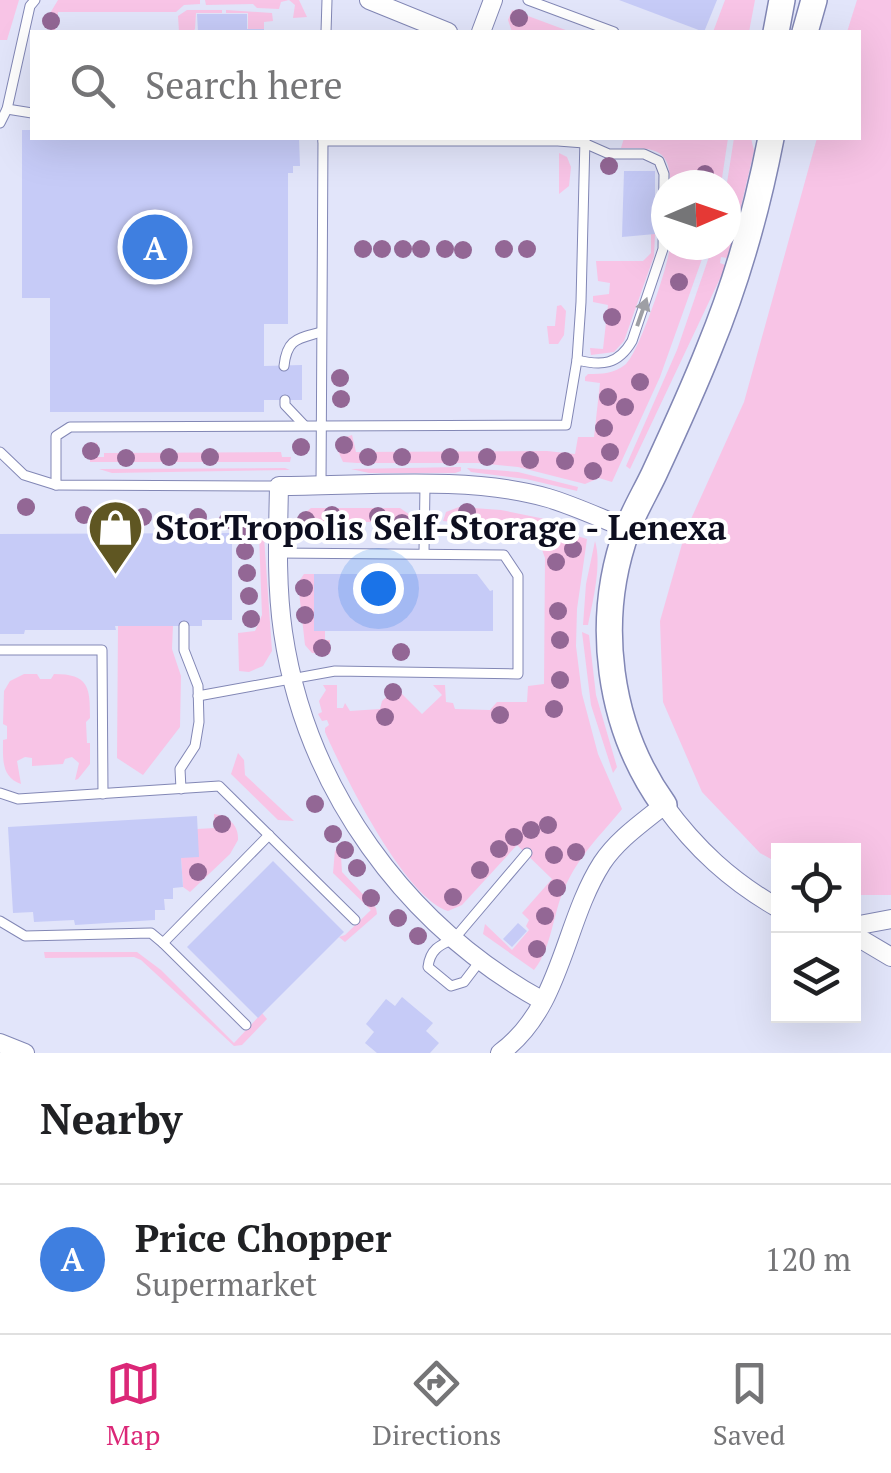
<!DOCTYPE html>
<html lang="en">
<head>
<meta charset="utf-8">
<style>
	:root { --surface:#fff; --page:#f6f6f6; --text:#202124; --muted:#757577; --line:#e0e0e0; --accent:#db2777 }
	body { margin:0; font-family:"PT Serif",serif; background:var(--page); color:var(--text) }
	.controls { position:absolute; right:30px; bottom:30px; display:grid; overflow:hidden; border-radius:0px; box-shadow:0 10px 40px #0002 }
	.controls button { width:90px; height:90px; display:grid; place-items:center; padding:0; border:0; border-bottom:2px solid var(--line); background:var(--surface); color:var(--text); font:50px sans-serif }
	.compass { position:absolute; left:651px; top:170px; width:90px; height:90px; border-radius:50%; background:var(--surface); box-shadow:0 10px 40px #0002; rotate:88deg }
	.you { position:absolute; left:378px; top:588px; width:35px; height:35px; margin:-25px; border:8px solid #fff; border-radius:50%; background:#1a73e8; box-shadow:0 0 0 15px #1a73e833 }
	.badge { display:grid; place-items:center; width:65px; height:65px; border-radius:50%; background:var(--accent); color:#fff; font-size:32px; font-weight:700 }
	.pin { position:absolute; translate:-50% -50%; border:5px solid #fff; box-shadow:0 2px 10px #0006 }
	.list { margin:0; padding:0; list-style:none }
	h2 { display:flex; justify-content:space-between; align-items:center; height:130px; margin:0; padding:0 40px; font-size:42px }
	h2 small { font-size:32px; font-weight:400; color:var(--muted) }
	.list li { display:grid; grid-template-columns:65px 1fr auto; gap:30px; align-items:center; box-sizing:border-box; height:150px; padding:0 40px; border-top:2px solid var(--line) }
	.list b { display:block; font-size:38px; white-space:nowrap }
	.list p { margin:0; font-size:32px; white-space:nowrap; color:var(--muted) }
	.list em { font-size:32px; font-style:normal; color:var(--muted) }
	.icon { flex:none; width:55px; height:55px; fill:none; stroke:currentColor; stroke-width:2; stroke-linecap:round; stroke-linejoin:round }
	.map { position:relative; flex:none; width:891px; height:1053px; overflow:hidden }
	.search { position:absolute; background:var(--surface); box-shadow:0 10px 40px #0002; left:30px; right:30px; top:30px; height:110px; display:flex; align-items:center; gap:25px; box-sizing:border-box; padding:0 35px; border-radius:0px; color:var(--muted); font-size:38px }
	.sheet { height:280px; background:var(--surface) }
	nav { display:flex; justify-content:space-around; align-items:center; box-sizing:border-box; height:140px; border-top:2px solid var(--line); background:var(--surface); font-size:28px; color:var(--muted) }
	nav a { display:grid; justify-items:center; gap:5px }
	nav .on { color:var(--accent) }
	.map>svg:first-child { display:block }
	.green { fill:#f8c4e6 }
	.building { fill:#c6cbf7 }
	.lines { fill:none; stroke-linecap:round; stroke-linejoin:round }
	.lane-casing { stroke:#8287b5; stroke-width:11 }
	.street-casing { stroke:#8287b5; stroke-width:20 }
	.secondary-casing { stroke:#8287b5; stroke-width:28 }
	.lane { stroke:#fff; stroke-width:9 }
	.street { stroke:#fff; stroke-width:18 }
	.secondary { stroke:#fff; stroke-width:25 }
	.tree { fill:#936795 }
	.oneway { fill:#9e9fa5 }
	.labels { text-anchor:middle; stroke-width:8; stroke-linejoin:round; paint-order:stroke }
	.poi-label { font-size:35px; font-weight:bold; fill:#0d0e1f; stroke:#fff; text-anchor:start }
</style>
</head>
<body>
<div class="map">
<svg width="891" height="1053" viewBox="0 0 891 1053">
	<rect width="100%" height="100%" fill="#e2e5fa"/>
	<g class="green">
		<polygon points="0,0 19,0 7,40 0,40"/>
		<polygon points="58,0 200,0 200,4 184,5 176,12 58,12 55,32 46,26 46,20"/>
		<polygon points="205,0 299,0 307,17 293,18 295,5 289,0 281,2 279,9 257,8 253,4 206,5"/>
		<polygon points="725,0 755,0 749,32 713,32"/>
		<polygon points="857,0 891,0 891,895 854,895 854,851 778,851 778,863 760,853 702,792 663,702 660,621 686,530 744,402 817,138 858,138 858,32 847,32"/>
		<polygon points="187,10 222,10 222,13 196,13 195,29 192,32 179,32 178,16"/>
		<polygon points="226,10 272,13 273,21 264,22 264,29 248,29 248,13 226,13"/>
		<polygon points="512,10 571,32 512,32 508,20"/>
		<path d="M624,138H728L721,185H670C671,147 653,148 621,148Z"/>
		<polygon points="734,138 751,138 754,151 731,249 727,258 721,257 720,263 725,265 724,270 630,469 626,466 677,350 713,245 726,245 726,189"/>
		<polygon points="559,153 567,157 571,167 569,186 559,194"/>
		<polygon points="651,234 655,234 654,256 624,341 614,352 591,355 590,348 603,349 608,305 593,302 593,296 609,294 610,283 598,281 596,261 643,261 651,253"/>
		<path d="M670,245H707L660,377L612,482L599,478L585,484L518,467L478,463H357L343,462L338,451V440L352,435L356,452L547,451L575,454L578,437H594L600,383L585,381V377L588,374C602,374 614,374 626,364C639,352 669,265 670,245Z"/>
		<polygon points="561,305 566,311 564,335 558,344 549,344 547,326 555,326 557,306"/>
		<polygon points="97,442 97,457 104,457 104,453 281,452 282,457 291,457 290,462 90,462 90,449"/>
		<polygon points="461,467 461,471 455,473 369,473 351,469"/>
		<polygon points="285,468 290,470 112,473 99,469"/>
		<polygon points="467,468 518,472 578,487 577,491 526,479 471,472"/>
		<path d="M459,507L501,510L545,519L564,532L587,539L577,609L576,646L582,694L598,754L622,809C600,836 580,854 565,887C553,912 552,948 534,970L483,934L485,924L512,950L529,930L526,926L529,920L522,913L552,879L517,845L462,905L448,911C404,897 344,775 325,732V728L329,725L327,720L322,721L318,714L322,712L319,701L326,690L323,685H337V708H343L345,703L350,711L380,709L382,701L396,688L422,714L442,695L433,685H445L446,702L453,703L455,709L490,710L497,702H527L528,686L544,684L545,558L539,541L522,529L443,521L446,512Z"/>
		<path d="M311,508H400L413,517C414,526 411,535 401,538L398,536L397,522H315L310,540L298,525L300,517Z"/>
		<polygon points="259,535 264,537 272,651 263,666 249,672 239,671 238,633 255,631 262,615"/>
		<path d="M595,541C602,564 593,601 588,625H583L586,584Z"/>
		<polygon points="304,574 314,574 314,630 325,631 325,640 330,640 330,654 312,653 305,645 298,583"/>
		<polygon points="173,625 172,649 181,676 180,727 143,775 117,758 118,626"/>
		<polygon points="582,632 589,635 596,695 617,767 613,773 591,705"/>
		<path d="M24,674H37L40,679H51L54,674C89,674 90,687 90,718L86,722L87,743H90V764L78,779L75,780L79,763L72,757L65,759L63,764L32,766V758L25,757L17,761L21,784C1,777 3,759 3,740L7,739V726L3,724L4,691L10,681Z"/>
		<polygon points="238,753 244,760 245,775 294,821 278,820 231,774"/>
		<path d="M214,814C228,816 239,825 238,840L230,854L190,892L183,887L181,858L197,829L215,828Z"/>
		<polygon points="335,850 341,856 342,872 376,908 377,914 345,942 339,937 345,935 371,910 333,873"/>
		<polygon points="44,952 137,952 161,970 234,1043 262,1013 267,1019 242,1045 234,1046 141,960 134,957 45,958"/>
	</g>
	<g class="building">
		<polygon points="619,0 717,0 704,32"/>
		<polygon points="197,14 247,14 247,29 264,29 264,32 198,32"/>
		<polygon points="22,130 32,130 32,138 299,138 300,166 293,166 293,173 288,173 288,324 264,324 264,366 302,365 302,400 264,400 264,412 50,412 50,298 22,298"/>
		<polygon points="624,171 655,171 655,234 622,237"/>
		<polygon points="232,533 232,620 202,620 202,626 115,626 116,630 25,630 24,634 0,634 0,534"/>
		<polygon points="314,574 477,574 490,591 493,590 493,631 314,631"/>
		<polygon points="197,816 199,857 181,858 183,887 173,888 173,899 164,899 165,910 155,910 155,920 75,925 74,920 34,922 33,912 13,913 8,827"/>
		<polygon points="273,861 344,932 258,1018 187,947"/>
		<polygon points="518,923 527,931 512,947 503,939"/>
		<polygon points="402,997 433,1023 426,1031 439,1043 430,1053 377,1053 365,1043 374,1032 366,1024 386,999 395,1006"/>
	</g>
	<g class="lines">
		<defs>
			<g id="lane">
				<polyline points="528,0 614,32"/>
				<polyline points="326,32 327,0"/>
				<polyline points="7,109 32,113"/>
				<polyline points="0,123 7,109 30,6 35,0"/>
				<path d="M323,141H558L584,143L609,154H644L659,161L664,174L663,249L632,341C618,365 602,366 577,360"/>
				<path d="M284,366C287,338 298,339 321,332"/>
				<polyline points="285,400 285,405 304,425"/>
				<polyline points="0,452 24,475 56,485 279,486"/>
				<polyline points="56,485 56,436 70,427 566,425 577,360 581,302 585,138"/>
				<polyline points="321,485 323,138"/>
				<polyline points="424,553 425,485"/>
				<polyline points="0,650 102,650 103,794"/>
				<polyline points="198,696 335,671 518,674 518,576 504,555 278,553"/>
				<polyline points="181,789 180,769 195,746 199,722 198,686 184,650 184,626"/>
				<polyline points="0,793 18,799 219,786 355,920"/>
				<polyline points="0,921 25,936 151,933 163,943 269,835"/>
				<polyline points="163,943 246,1025"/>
				<path d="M480,961L464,982L451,986L428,967C430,950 439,945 454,939L527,853"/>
			</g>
			<g id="street">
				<polyline points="369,0 448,32"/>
				<polyline points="481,32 493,0"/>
				<polyline points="854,926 891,919"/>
				<polyline points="854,935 891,957"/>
				<path d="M543,1001C405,925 306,789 283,632C276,584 278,535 279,486C362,486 470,475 548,498C575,506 602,519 628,529"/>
				<polyline points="0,1043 25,1053"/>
				<path d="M500,1053C562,1008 563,924 602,863C618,839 642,823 664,805C696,849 731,881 778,908"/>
			</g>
			<g id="secondary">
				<polyline points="776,32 782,0"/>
				<polyline points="805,32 814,0"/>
				<path d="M664,805C608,727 594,621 627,530C634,511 645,493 654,474C673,433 692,392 709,349C737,281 757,210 771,138"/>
			</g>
		</defs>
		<use href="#lane" class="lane-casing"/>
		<use href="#street" class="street-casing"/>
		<use href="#secondary" class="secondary-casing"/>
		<use href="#lane" class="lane"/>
		<use href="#street" class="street"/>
		<use href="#secondary" class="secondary"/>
	</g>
	<g class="tree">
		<circle cx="519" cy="18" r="9"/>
		<circle cx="51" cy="21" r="9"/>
		<circle cx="609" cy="166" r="9"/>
		<circle cx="705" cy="174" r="9"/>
		<circle cx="363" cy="249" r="9"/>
		<circle cx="382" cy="249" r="9"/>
		<circle cx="403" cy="249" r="9"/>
		<circle cx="421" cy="249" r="9"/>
		<circle cx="445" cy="249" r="9"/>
		<circle cx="504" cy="249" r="9"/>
		<circle cx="527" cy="249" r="9"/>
		<circle cx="463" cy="250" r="9"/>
		<circle cx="679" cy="282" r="9"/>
		<circle cx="612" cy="317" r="9"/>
		<circle cx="340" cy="378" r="9"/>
		<circle cx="640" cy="382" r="9"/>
		<circle cx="608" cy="397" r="9"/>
		<circle cx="341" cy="399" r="9"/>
		<circle cx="625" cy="407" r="9"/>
		<circle cx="604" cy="428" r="9"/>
		<circle cx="344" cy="445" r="9"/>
		<circle cx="301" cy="447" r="9"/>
		<circle cx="91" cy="451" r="9"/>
		<circle cx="610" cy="452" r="9"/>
		<circle cx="169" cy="457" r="9"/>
		<circle cx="210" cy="457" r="9"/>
		<circle cx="368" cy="457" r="9"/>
		<circle cx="402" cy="457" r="9"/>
		<circle cx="450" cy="457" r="9"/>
		<circle cx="487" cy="457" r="9"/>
		<circle cx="126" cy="458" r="9"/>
		<circle cx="530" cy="460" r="9"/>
		<circle cx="565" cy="461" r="9"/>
		<circle cx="593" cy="471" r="9"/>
		<circle cx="26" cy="507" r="9"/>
		<circle cx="467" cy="512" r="9"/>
		<circle cx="84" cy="515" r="9"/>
		<circle cx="332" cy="515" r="9"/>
		<circle cx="378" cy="516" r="9"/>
		<circle cx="143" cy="517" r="9"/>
		<circle cx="198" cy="517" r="9"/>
		<circle cx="228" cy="520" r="9"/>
		<circle cx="306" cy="520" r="9"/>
		<circle cx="402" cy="523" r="9"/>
		<circle cx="245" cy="528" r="9"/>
		<circle cx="573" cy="549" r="9"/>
		<circle cx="245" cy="551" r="9"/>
		<circle cx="556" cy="562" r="9"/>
		<circle cx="247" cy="573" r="9"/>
		<circle cx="304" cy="588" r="9"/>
		<circle cx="249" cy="596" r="9"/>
		<circle cx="558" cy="611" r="9"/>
		<circle cx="305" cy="615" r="9"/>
		<circle cx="251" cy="619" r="9"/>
		<circle cx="560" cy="640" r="9"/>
		<circle cx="322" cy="648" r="9"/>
		<circle cx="401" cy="652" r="9"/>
		<circle cx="560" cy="680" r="9"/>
		<circle cx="393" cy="692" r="9"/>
		<circle cx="554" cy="709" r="9"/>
		<circle cx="500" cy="715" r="9"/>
		<circle cx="385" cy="717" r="9"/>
		<circle cx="315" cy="804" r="9"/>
		<circle cx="222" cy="824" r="9"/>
		<circle cx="548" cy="825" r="9"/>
		<circle cx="531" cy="830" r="9"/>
		<circle cx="333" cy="834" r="9"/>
		<circle cx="514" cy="837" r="9"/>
		<circle cx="499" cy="849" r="9"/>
		<circle cx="345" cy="850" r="9"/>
		<circle cx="576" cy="852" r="9"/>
		<circle cx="554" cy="855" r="9"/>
		<circle cx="357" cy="868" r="9"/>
		<circle cx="480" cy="870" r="9"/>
		<circle cx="198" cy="872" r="9"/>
		<circle cx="557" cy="888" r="9"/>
		<circle cx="453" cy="897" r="9"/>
		<circle cx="371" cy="898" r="9"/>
		<circle cx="545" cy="916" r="9"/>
		<circle cx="398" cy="918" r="9"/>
		<circle cx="418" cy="936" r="9"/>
		<circle cx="537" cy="949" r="9"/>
	</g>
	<defs><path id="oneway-solid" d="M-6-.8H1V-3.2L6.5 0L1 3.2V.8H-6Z" transform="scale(2.5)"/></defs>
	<use class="oneway" href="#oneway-solid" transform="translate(642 312) rotate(-71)"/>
	<defs>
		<symbol id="shop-pin" viewBox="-11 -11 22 30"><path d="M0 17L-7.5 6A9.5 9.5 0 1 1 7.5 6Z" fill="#5f5622" stroke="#fff"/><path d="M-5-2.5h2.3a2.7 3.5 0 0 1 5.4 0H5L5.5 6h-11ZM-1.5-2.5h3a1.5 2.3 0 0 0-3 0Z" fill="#fff"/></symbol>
	</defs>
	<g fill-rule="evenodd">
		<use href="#shop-pin" x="84" y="496" width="63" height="86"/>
	</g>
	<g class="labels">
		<g class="poi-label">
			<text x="155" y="540">StorTropolis Self-Storage - Lenexa</text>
		</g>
	</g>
</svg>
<div class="controls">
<button><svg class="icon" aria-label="locate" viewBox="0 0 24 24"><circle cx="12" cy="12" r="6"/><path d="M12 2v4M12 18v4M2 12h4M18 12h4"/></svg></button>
<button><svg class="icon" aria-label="layers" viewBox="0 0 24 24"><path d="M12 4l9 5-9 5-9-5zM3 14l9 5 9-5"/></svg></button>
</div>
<svg class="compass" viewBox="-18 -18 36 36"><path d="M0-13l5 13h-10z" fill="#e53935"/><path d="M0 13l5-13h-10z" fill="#757577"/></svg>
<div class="you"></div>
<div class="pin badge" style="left:155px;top:247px;background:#3f7fe0">A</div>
<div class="search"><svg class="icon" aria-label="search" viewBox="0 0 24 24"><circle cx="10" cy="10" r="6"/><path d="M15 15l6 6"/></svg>Search here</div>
</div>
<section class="sheet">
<h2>Nearby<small></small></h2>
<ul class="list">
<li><span class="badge" style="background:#3f7fe0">A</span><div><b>Price Chopper</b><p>Supermarket</p></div><em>120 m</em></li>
</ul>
</section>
<nav>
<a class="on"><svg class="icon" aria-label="map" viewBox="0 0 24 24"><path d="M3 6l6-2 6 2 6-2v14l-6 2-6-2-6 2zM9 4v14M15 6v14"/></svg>Map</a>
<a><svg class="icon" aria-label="directions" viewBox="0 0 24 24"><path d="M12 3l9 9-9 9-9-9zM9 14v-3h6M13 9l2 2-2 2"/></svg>Directions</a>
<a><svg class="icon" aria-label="saved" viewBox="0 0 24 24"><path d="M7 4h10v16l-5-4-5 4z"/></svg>Saved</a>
</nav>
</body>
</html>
